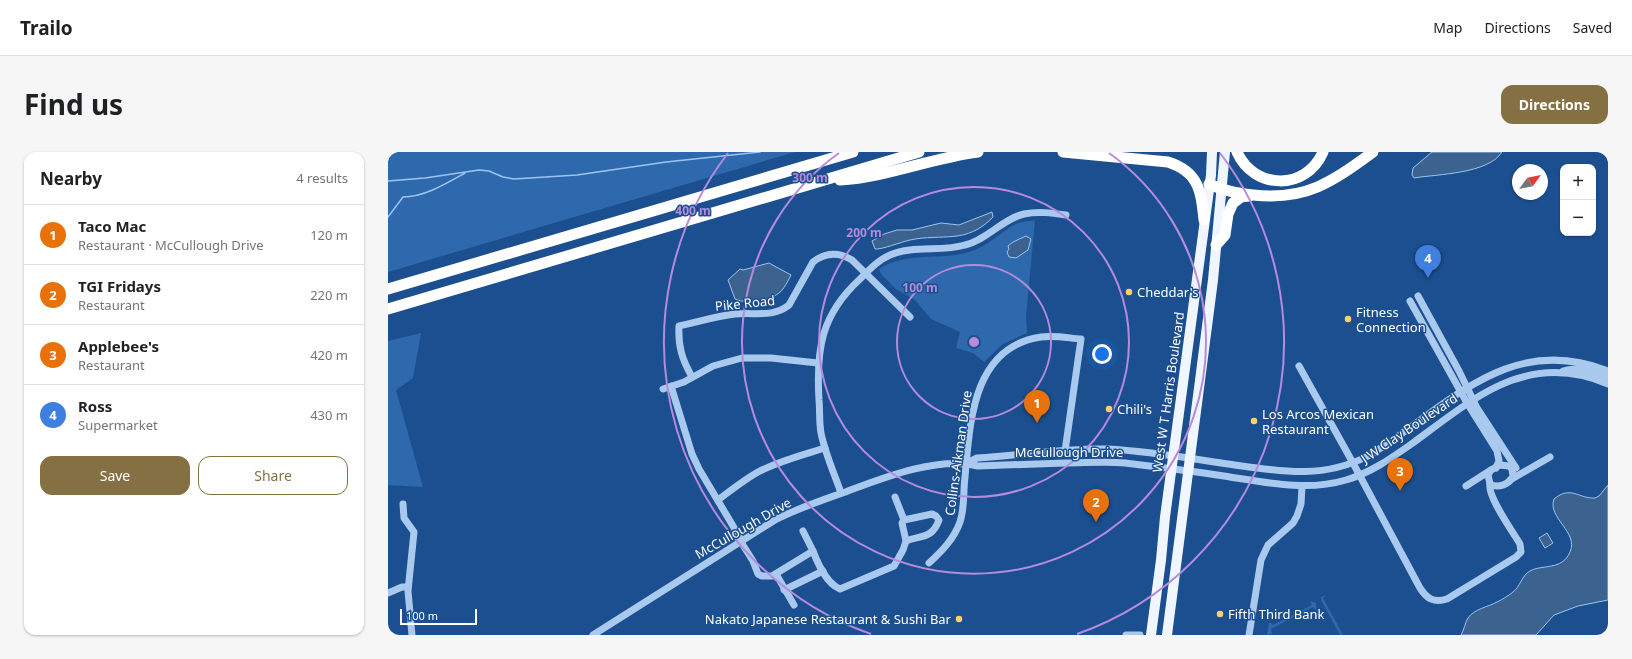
<!DOCTYPE html>
<html lang="en">
<head>
<meta charset="utf-8">
<style>
	:root { --surface:#fff; --page:#f6f6f6; --text:#202124; --muted:#757577; --line:#e0e0e0; --accent:#847042 }
	body { margin:0; font-family:"Noto Sans",sans-serif; background:var(--page); color:var(--text) }
	.controls { position:absolute; right:12px; top:12px; display:grid; overflow:hidden; border-radius:8px; box-shadow:0 1px 3px #0004 }
	.controls button { width:36px; height:36px; display:grid; place-items:center; padding:0; border:0; border-bottom:1px solid var(--line); background:var(--surface); color:var(--text); font:20px sans-serif }
	.compass { position:absolute; left:1124px; top:12px; width:36px; height:36px; border-radius:50%; background:var(--surface); box-shadow:0 1px 3px #0004; rotate:57deg }
	.scale { position:absolute; left:12px; bottom:10px; width:77px; box-sizing:border-box; padding-left:4px; border:2px solid #fff; border-top:0; font-size:11px; line-height:14px; white-space:nowrap; color:#fff; -webkit-text-stroke:3px #1b4f8f; paint-order:stroke }
	.you { position:absolute; left:714px; top:202px; width:14px; height:14px; margin:-10px; border:3px solid #fff; border-radius:50%; background:#1a73e8; box-shadow:0 0 0 6px #1a73e833 }
	.badge { display:grid; place-items:center; width:26px; height:26px; border-radius:50%; background:var(--accent); color:#fff; font-size:13px; font-weight:700 }
	.pin { position:absolute; translate:-50% -33px; filter:drop-shadow(0 1px 2px #0008) }
	.pin::after { content:''; position:absolute; top:21px; width:14px; height:12px; background:inherit; clip-path:polygon(0 0,100% 0,50% 100%) }
	.list { margin:0; padding:0; list-style:none }
	h2 { display:flex; justify-content:space-between; align-items:center; height:52px; margin:0; padding:0 16px; font-size:17px }
	h2 small { font-size:13px; font-weight:400; color:var(--muted) }
	.list li { display:grid; grid-template-columns:26px 1fr auto; gap:12px; align-items:center; box-sizing:border-box; height:60px; padding:0 16px; border-top:1px solid var(--line) }
	.list b { display:block; font-size:15px; white-space:nowrap }
	.list p { margin:0; font-size:13px; white-space:nowrap; color:var(--muted) }
	.list em { font-size:13px; font-style:normal; color:var(--muted) }
	.actions { display:flex; gap:8px; padding:12px 16px }
	.actions a { flex:1; padding:9px 0; border:1px solid var(--accent); border-radius:12px; text-align:center; font-size:14px; color:var(--accent) }
	.actions .main { background:var(--accent); color:#fff }
	.map { position:relative; flex:none; width:1220px; height:483px; overflow:hidden; border-radius:12px }
	header { display:flex; align-items:center; gap:24px; box-sizing:border-box; height:56px; padding:0 20px; background:var(--surface); border-bottom:1px solid var(--line) }
	header strong { font-size:19px }
	nav { display:flex; gap:22px; margin-inline-start:auto; font-size:14px }
	.intro { display:flex; align-items:center; justify-content:space-between; box-sizing:border-box; height:96px; padding:0 24px }
	h1 { margin:0; font-size:28px }
	.button { padding:10px 18px; border-radius:12px; background:var(--accent); color:#fff; font-size:14px; font-weight:700 }
	main { display:flex; gap:24px; padding:0 24px }
	aside { flex:1; background:var(--surface); border-radius:12px; box-shadow:0 1px 3px #0004 }
	.map>svg:first-child { display:block }
	.green { fill:#2e69ad }
	.water { fill:#3c6290; stroke:#9cc4f0 }
	.lines { fill:none; stroke-linecap:round; stroke-linejoin:round }
	.stream { stroke:#9cc4f0; stroke-width:1.5 }
	.minor { stroke:#a9c9ee; stroke-width:7 }
	.major { stroke:#f0f6ff; stroke-width:10 }
	.highway { stroke:#fff; stroke-width:11 }
	.ring { fill:none; stroke:#b68bdc; stroke-width:2 }
	.poi-dot { fill:#ffd166; stroke:#1b4f8f; stroke-width:1.5 }
	.labels { text-anchor:middle; stroke-width:3; stroke-linejoin:round; paint-order:stroke }
	.poi-label { font-size:13px; fill:#fff; stroke:#1b4f8f; text-anchor:start }
	.street-label { font-size:13px; fill:#fff; stroke:#1b4f8f }
	.centre { fill:#b68bdc; stroke:#1b4f8f; stroke-width:2 }
	.ring-label { font-size:12px; text-anchor:middle; font-weight:bold; fill:#b68bdc; stroke:#1b4f8f; stroke-width:3; stroke-linejoin:round; paint-order:stroke }
</style>
</head>
<body>
<header>
<strong>Trailo</strong>
<nav><a>Map</a><a>Directions</a><a>Saved</a></nav>
</header>
<div class="intro"><h1>Find us</h1><a class="button">Directions</a></div>
<main>
<aside>
<h2>Nearby<small>4 results</small></h2>
<ul class="list">
<li><span class="badge" style="background:#e8710a">1</span><div><b>Taco Mac</b><p>Restaurant · McCullough Drive</p></div><em>120 m</em></li>
<li><span class="badge" style="background:#e8710a">2</span><div><b>TGI Fridays</b><p>Restaurant</p></div><em>220 m</em></li>
<li><span class="badge" style="background:#e8710a">3</span><div><b>Applebee's</b><p>Restaurant</p></div><em>420 m</em></li>
<li><span class="badge" style="background:#3f7fe0">4</span><div><b>Ross</b><p>Supermarket</p></div><em>430 m</em></li>
</ul>
<div class="actions"><a class="main">Save</a><a>Share</a></div>
</aside>
<div class="map">
<svg width="1220" height="483" viewBox="0 0 1220 483">
	<rect width="100%" height="100%" fill="#1b4f8f"/>
	<g class="green">
		<polygon points="0,0 407,0 0,120"/>
		<path d="M647,68L638,165L639,181L615,192L596,210L585,201L568,196L572,180L543,167L527,148L508,137L493,122L491,117C519,99 551,109 581,100C598,95 611,82 626,73C632,70 640,69 647,68Z"/>
		<polygon points="33,181 25,226 8,238 35,335 0,333 0,189"/>
		<polygon points="938,443 935,446 955,483 952,483 933,448 933,445"/>
		<polygon points="922,449 928,451 928,459 925,455 883,477 884,482 879,483 881,471 883,471 885,473 924,453"/>
	</g>
	<g class="water">
		<path d="M1044,0H1114C1100,22 1050,22 1026,26L1024,23L1025,16Z"/>
		<path d="M604,60L605,65C578,93 555,81 522,88C513,90 493,98 487,97L484,89L496,82L509,78H524L553,71L571,73Z"/>
		<polygon points="638,84 643,87 640,98 628,106 621,105 619,100 621,97 620,94 625,90"/>
		<path d="M381,111L403,123C401,127 398,133 395,137C386,149 360,153 347,147L340,128L352,117L355,118Z"/>
		<path d="M1220,333V448L1190,454L1166,463L1148,483H1073C1076,478 1077,471 1080,466C1086,457 1100,455 1109,450C1115,447 1120,444 1125,440C1132,435 1134,423 1142,419C1154,412 1174,419 1182,400C1191,380 1159,366 1166,347C1183,333 1191,347 1207,346L1211,344Z"/>
		<polygon points="1159,381 1165,391 1157,396 1151,386"/>
	</g>
	<g class="lines">
		<g class="stream">
			<polyline points="0,29 37,26 91,18 101,19 115,25 126,27 189,23 278,10 372,0"/>
			<path d="M0,65L15,45C37,45 59,31 77,21"/>
		</g>
		<g class="minor">
			<polyline points="1030,144 1071,219 1089,256 1128,316"/>
			<polyline points="1022,149 1079,251 1109,299 1111,309 1108,316"/>
			<path d="M911,214L965,311L1032,436C1039,447 1046,451 1059,447L1128,405L1133,400L1132,392C1125,380 1099,344 1102,332"/>
			<path d="M1175,219C1189,214 1206,220 1220,225"/>
			<path d="M304,225C294,207 290,195 291,174C310,170 328,164 347,162C366,160 385,166 401,153L425,110C438,100 451,100 464,108L522,165"/>
			<polyline points="283,234 304,302 311,317 354,389"/>
			<polyline points="275,237 296,230 325,214 354,206 383,206 430,211"/>
			<path d="M579,311L589,306C633,303 677,296 720,297C760,299 800,306 840,312C890,319 933,328 980,304C1058,257 1119,179 1220,219"/>
			<path d="M1112,313L1121,314L1124,317L1125,324C1122,332 1110,337 1102,332L1100,323L1103,318Z"/>
			<polyline points="1122,328 1162,305"/>
			<polyline points="1078,334 1103,318"/>
			<path d="M453,341C446,321 437,301 433,281C431,270 432,258 431,248C428,197 433,163 472,127C481,118 490,108 502,103C525,93 554,100 577,93C599,88 614,67 636,62C650,59 664,61 678,63"/>
			<polyline points="507,345 516,368"/>
			<path d="M330,348C343,338 356,328 370,320C391,309 415,303 437,296"/>
			<polyline points="15,352 16,366 26,380 20,439 24,483"/>
			<polyline points="415,379 425,399"/>
			<path d="M353,390L365,409L370,422L374,424H384L425,399C430,412 438,431 452,437L506,414L515,398L518,389C534,383 544,387 551,368L548,364L544,362L516,368L514,371L518,389"/>
			<path d="M541,411C554,399 566,387 572,370C577,355 575,340 577,325C582,271 584,195 653,185C666,183 680,186 693,187L677,299"/>
			<polyline points="388,422 406,453"/>
			<polyline points="396,438 435,419"/>
			<polyline points="0,441 14,435 20,435"/>
			<path d="M205,483L387,368C410,356 435,348 460,339C497,325 551,304 590,314C619,313 648,312 677,311C697,311 717,309 737,311C770,315 803,319 836,324C876,330 918,340 958,328C982,321 1002,307 1022,293C1084,248 1138,197 1220,232"/>
			<polyline points="738,483 752,483"/>
			<polyline points="861,483 873,408 880,393 905,371 909,364 913,352 914,334"/>
		</g>
		<g class="major">
			<polyline points="763,483 773,408 777,365 823,23 824,0"/>
			<polyline points="779,483 825,128 837,0"/>
		</g>
		<g class="highway">
			<path d="M675,0L780,10C811,20 813,39 816,68"/>
			<path d="M849,0C866,38 918,39 935,0"/>
			<path d="M452,28C499,25 543,6 590,0"/>
			<path d="M821,32C836,39 849,41 865,43C918,49 944,30 985,0"/>
			<polyline points="828,93 837,83 840,62 845,51 853,45 861,44"/>
			<polyline points="0,137 465,0"/>
			<polyline points="0,157 531,0"/>
		</g>
	</g>
	<g class="ring">
		<circle cx="586" cy="190" r="77"/>
		<circle cx="586" cy="190" r="155"/>
		<path d="M721 1A232 232 0 1 1 451 1"/>
		<path d="M483 482A310 310 0 0 1 340 1M832 1A310 310 0 0 1 689 482"/>
	</g>
	<g class="poi-dot">
		<circle cx="741" cy="140" r="4"/>
		<circle cx="960" cy="167" r="4"/>
		<circle cx="721" cy="257" r="4"/>
		<circle cx="866" cy="269" r="4"/>
		<circle cx="832" cy="462" r="4"/>
		<circle cx="571" cy="467" r="4"/>
	</g>
	<g class="labels">
		<g class="poi-label">
			<text x="749" y="145">Cheddar's</text>
			<text x="968" y="165">Fitness<tspan x="968" dy="15">Connection</tspan></text>
			<text x="729" y="262">Chili's</text>
			<text x="874" y="267">Los Arcos Mexican<tspan x="874" dy="15">Restaurant</tspan></text>
			<text x="840" y="467">Fifth Third Bank</text>
			<text x="563" y="472" text-anchor="end">Nakato Japanese Restaurant &amp; Sushi Bar</text>
		</g>
		<g class="street-label">
			<text transform="translate(357 151) rotate(-6)" y="5">Pike Road</text>
			<text transform="translate(780 240) rotate(-82)" y="5">West W T Harris Boulevard</text>
			<text transform="translate(1021 276) rotate(-34)" y="5">J W Clay Boulevard</text>
			<text x="681" y="305">McCullough Drive</text>
			<text transform="translate(570 301) rotate(-82)" y="5">Collins-Aikman Drive</text>
			<text transform="translate(355 376) rotate(-30)" y="5">McCullough Drive</text>
		</g>
	</g>
	<circle cx="586" cy="190" r="6" class="centre"/>
	<g class="ring-label">
		<text x="422" y="30">300 m</text>
		<text x="305" y="63">400 m</text>
		<text x="476" y="85">200 m</text>
		<text x="532" y="140">100 m</text>
	</g>
</svg>
<div class="controls">
<button>+</button>
<button>−</button>
</div>
<svg class="compass" viewBox="-18 -18 36 36"><path d="M0-13l5 13h-10z" fill="#e53935"/><path d="M0 13l5-13h-10z" fill="#757577"/></svg>
<div class="scale">100 m</div>
<div class="you"></div>
<div class="pin badge" style="left:649px;top:271px;background:#e8710a">1</div>
<div class="pin badge" style="left:708px;top:370px;background:#e8710a">2</div>
<div class="pin badge" style="left:1012px;top:339px;background:#e8710a">3</div>
<div class="pin badge" style="left:1040px;top:126px;background:#3f7fe0">4</div>
</div>
</main>
</body>
</html>
